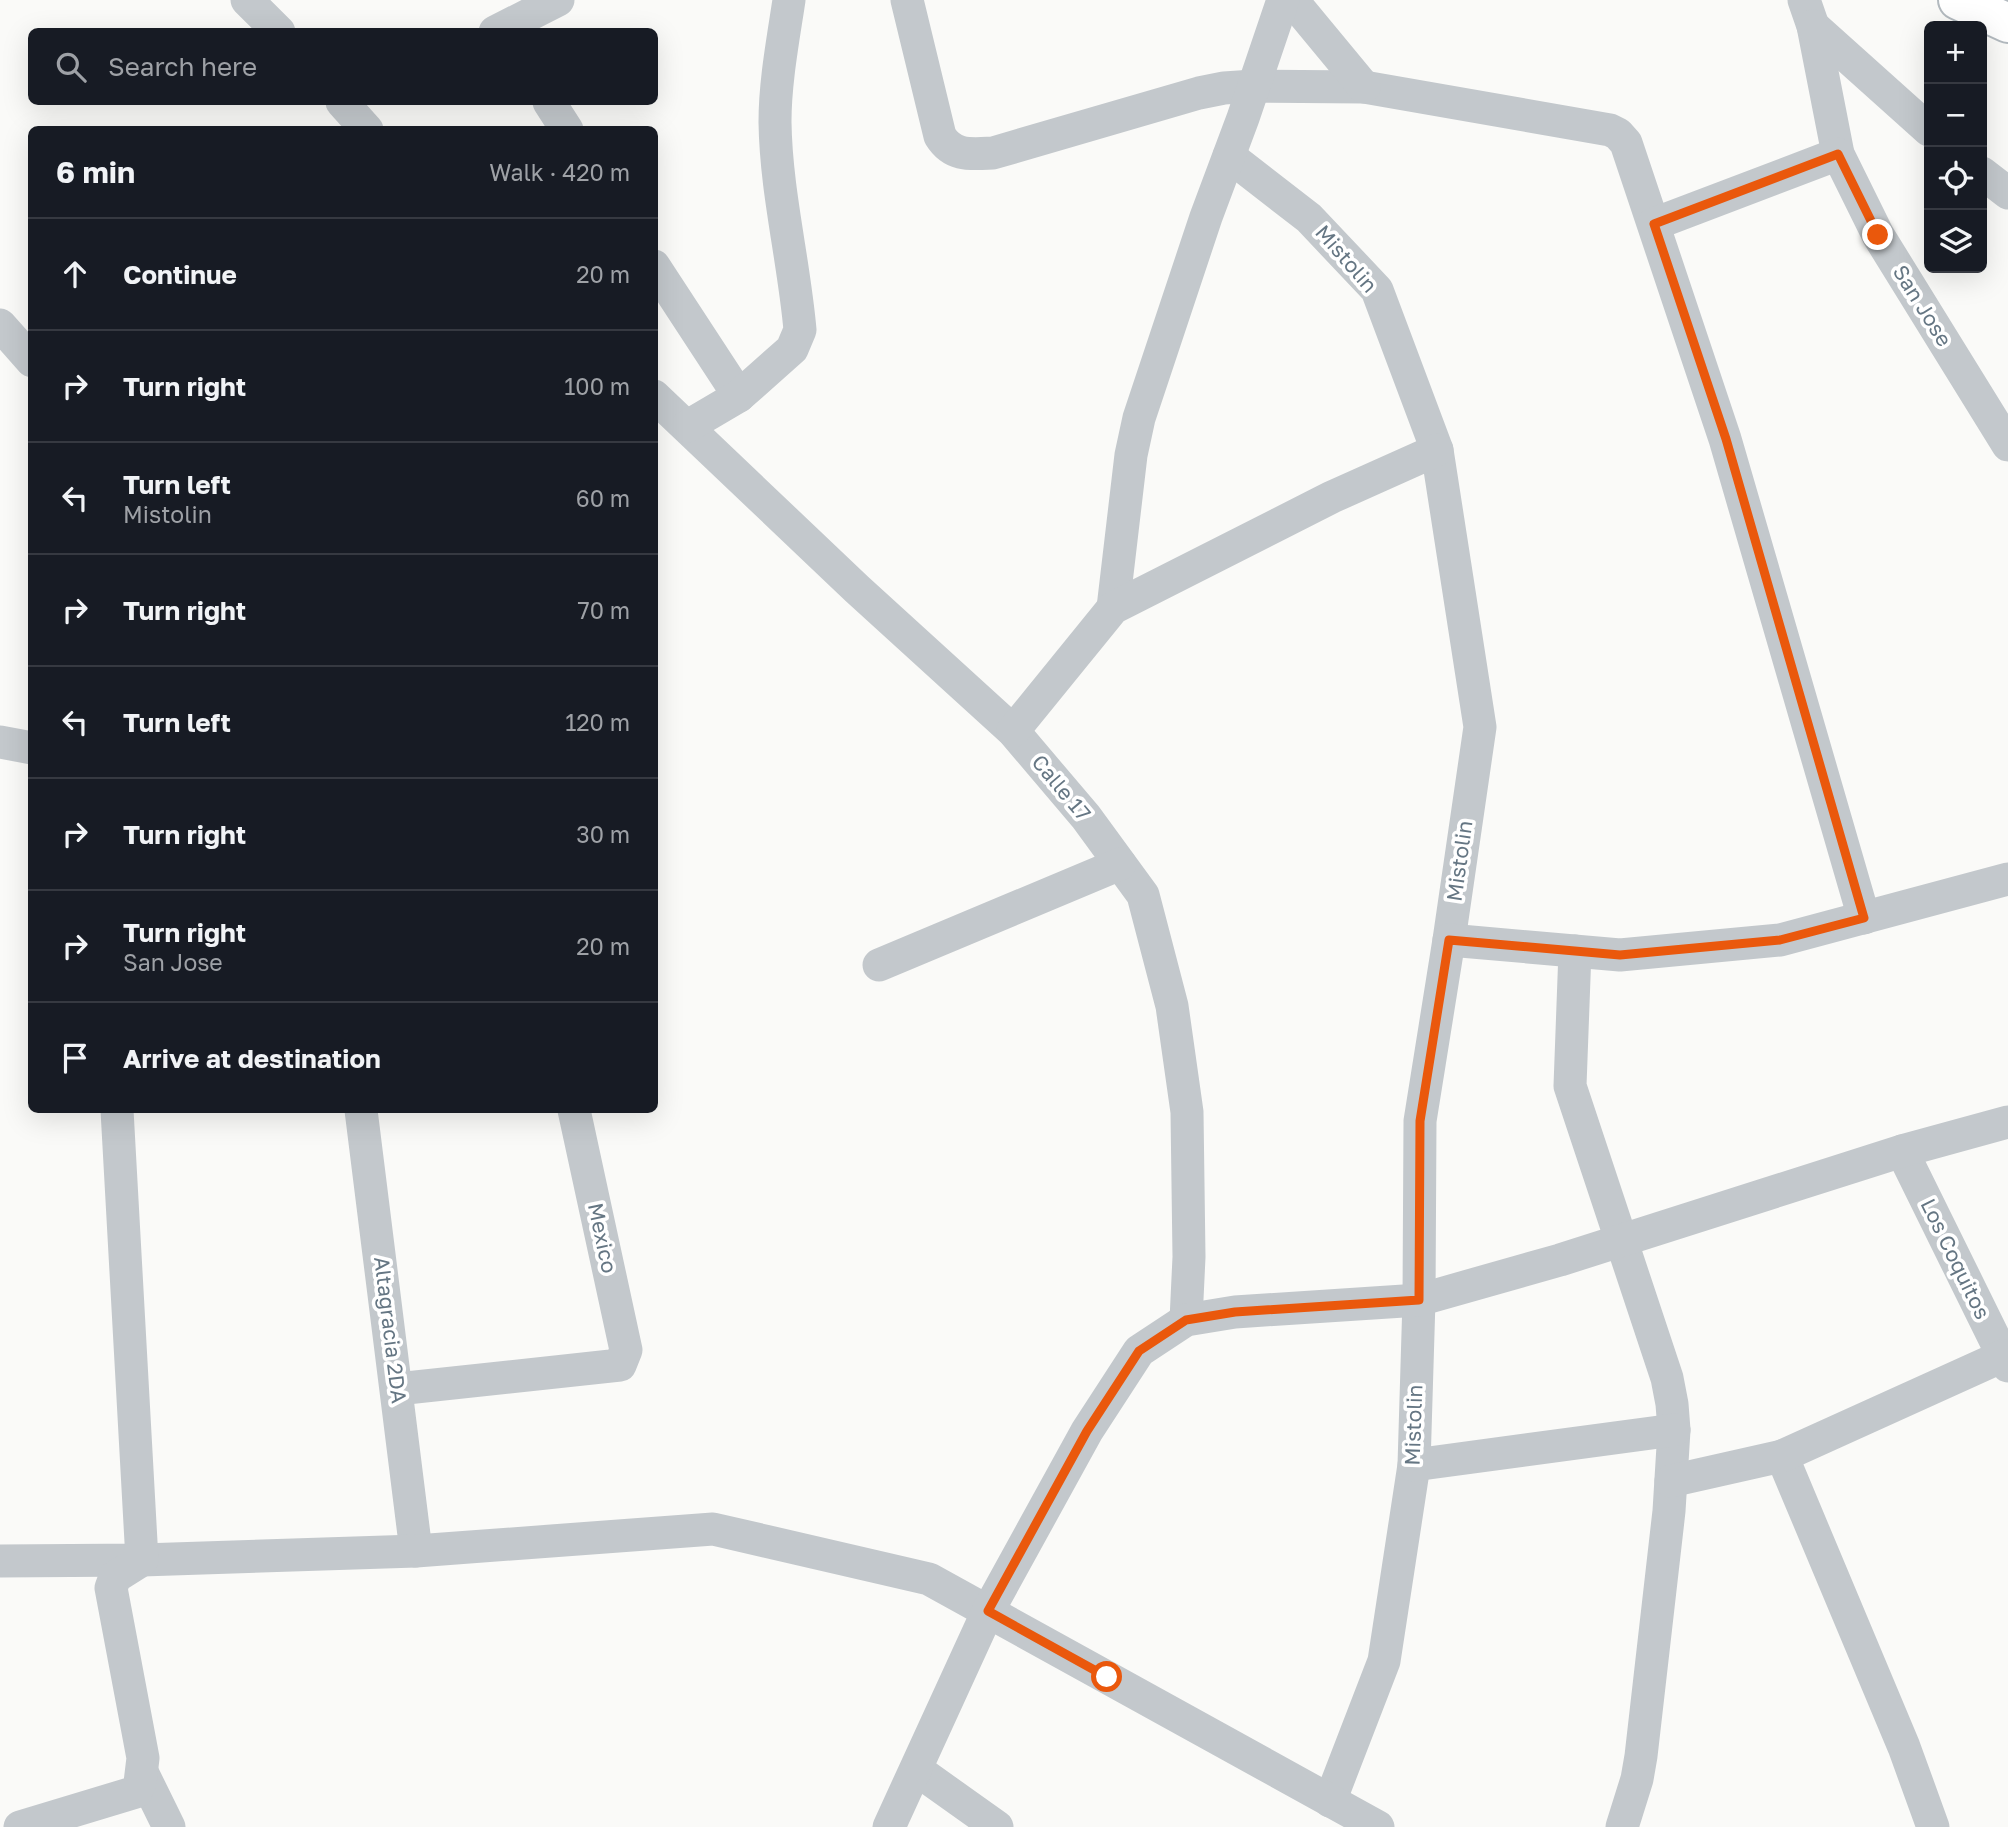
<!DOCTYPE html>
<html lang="en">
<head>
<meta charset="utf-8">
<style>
	:root { --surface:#171b24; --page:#20242c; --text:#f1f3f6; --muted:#9ea1a6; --line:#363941 }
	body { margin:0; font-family:"Golos Text",sans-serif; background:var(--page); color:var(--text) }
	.controls { position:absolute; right:21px; top:21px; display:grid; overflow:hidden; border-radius:10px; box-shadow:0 7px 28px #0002 }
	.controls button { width:63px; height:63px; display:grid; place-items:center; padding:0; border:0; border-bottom:2px solid var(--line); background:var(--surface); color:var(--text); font:35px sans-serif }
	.stop { position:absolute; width:21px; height:21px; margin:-16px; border:5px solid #ea580c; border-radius:50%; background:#fff }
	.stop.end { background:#ea580c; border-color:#fff; box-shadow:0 2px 7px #0008 }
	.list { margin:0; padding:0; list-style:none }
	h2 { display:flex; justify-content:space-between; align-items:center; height:91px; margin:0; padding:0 28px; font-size:30px }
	h2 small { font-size:23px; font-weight:400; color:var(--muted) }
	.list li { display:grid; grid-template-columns:46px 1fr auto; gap:21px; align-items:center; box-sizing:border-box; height:112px; padding:0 28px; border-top:2px solid var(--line) }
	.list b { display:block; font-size:26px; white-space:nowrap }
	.list p { margin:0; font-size:23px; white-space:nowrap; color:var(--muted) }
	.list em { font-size:23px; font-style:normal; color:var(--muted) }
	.icon { flex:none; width:38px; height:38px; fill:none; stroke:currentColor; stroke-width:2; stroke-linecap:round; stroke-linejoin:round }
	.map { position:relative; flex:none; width:2008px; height:1827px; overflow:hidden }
	.search { position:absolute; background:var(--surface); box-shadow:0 7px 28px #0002; left:28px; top:28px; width:630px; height:77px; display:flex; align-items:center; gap:18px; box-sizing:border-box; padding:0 24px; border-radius:10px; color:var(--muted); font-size:26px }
	.panel { position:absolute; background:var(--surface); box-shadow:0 7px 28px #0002; left:28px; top:126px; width:630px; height:987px; border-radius:10px }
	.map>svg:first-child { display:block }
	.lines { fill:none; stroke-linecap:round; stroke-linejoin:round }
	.secondary-casing { stroke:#b3babf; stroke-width:42 }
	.street { stroke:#c3c8cc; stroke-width:33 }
	.secondary { stroke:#fff; stroke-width:38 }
	.route { stroke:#ea580c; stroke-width:9 }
	.labels { text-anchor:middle; stroke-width:7; stroke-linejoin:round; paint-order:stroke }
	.street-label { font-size:21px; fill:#657683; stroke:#fff }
</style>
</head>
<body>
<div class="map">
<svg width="2008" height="1827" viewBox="0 0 2008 1827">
	<rect width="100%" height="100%" fill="#fafaf8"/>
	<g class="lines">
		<defs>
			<polyline id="secondary" points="1958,0 2008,23"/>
		</defs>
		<use href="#secondary" class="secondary-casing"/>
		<g class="street">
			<polyline points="247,0 279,32"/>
			<path d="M907,0L940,136C953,157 971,154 993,153L1199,93L1224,88L1254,86L1364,87L1610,130L1618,134L1626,143L1725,439L1864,918"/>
			<polyline points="1292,0 1364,87"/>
			<polyline points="1804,0 1813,26 1838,154 1878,235 2008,445"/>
			<polyline points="1813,26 1929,130"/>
			<polyline points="495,32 558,0"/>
			<polyline points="342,102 367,130"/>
			<polyline points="549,102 567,130"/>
			<polyline points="1229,156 1309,218 1377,290 1437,450 1480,727 1449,940 1420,1121 1419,1300 1414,1465 1384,1661 1330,1801"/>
			<polyline points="1982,173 2008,193"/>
			<polyline points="1654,224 1838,154"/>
			<polyline points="654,266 739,396"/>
			<polyline points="0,325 32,361"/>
			<polyline points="654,396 857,589 1013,731 1086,817 1143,895 1172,1006 1187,1112 1189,1257 1186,1320"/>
			<path d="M688,426L739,396L792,349L800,330C794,261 776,192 775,122C775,82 783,40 789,0"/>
			<polyline points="1113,608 1131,455 1139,418 1206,217 1243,118 1283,0"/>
			<polyline points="1013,731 1113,608 1332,497 1437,450"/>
			<polyline points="0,742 32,748"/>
			<polyline points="1449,940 1620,955 1780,940 2008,879"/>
			<polyline points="1575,951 1570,1086 1667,1378 1672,1404 1674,1430 1669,1511 1641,1756 1637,1779 1622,1827"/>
			<polyline points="879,965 1120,864"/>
			<polyline points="361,1110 416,1551"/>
			<polyline points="1902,1151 2008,1366"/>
			<polyline points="397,1389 620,1365 626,1350 574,1110"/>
			<polyline points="1782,1456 1904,1747 1933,1827"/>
			<polyline points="1414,1465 1674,1430"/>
			<polyline points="1671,1481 1782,1456 2003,1356"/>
			<polyline points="0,1561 142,1560 416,1551 713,1529 929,1579 1378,1827"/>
			<polyline points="917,1770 997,1827"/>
			<polyline points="142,1772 169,1827"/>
			<polyline points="20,1827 136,1792 140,1783 143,1758 111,1588 115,1577 142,1560 117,1110"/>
			<polyline points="889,1827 988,1611 1087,1431 1139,1351 1186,1320 1235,1312 1419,1300 1560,1260 1902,1151 2008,1122"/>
		</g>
		<use href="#secondary" class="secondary"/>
	</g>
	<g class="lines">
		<polyline class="route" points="1107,1677 988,1611 1087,1431 1139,1351 1186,1320 1235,1312 1419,1300 1420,1121 1449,940 1620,955 1780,940 1864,918 1726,439 1654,224 1838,154 1878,235"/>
	</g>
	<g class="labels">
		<g class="street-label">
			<text transform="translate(1346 259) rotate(49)" y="7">Mistolin</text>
			<text transform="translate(1922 306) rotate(58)" y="7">San Jose</text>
			<text transform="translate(1061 788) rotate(50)" y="7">Calle 17</text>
			<text transform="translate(1460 861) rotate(-82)" y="7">Mistolin</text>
			<text transform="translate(602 1238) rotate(78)" y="7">Mexico</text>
			<text transform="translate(1955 1259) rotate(64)" y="7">Los Coquitos</text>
			<text transform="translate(390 1330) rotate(83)" y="7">Altagracia 2DA</text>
			<text transform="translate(1414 1425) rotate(-88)" y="7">Mistolin</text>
		</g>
	</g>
</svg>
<div class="controls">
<button>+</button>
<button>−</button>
<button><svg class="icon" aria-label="locate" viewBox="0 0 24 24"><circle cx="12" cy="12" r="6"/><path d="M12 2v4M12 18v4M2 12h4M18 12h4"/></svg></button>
<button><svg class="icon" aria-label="layers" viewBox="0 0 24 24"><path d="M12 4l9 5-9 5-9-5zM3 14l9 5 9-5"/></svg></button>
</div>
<div class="stop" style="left:1107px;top:1677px"></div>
<div class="stop end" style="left:1878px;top:235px"></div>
<div class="search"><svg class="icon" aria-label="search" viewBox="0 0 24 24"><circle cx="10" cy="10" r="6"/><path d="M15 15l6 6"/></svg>Search here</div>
<section class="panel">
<h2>6 min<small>Walk · 420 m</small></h2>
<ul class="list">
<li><svg class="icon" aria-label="ahead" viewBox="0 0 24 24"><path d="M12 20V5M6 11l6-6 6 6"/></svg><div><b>Continue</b></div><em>20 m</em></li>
<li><svg class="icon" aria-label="right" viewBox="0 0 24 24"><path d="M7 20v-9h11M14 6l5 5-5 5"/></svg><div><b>Turn right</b></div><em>100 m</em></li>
<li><svg class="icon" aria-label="left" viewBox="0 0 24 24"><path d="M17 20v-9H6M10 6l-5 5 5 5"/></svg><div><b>Turn left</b><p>Mistolin</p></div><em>60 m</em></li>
<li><svg class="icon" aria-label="right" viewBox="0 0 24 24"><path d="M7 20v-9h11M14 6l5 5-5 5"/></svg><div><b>Turn right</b></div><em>70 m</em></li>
<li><svg class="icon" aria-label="left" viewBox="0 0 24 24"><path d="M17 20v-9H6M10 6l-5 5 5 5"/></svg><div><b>Turn left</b></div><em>120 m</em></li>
<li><svg class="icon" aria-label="right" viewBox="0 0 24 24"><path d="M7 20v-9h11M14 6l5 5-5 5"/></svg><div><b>Turn right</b></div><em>30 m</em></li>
<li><svg class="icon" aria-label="right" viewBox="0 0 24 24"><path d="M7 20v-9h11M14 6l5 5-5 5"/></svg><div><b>Turn right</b><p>San Jose</p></div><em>20 m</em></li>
<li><svg class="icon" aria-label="arrive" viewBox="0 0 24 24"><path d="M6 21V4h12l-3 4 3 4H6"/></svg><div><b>Arrive at destination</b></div></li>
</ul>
</section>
</div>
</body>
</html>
